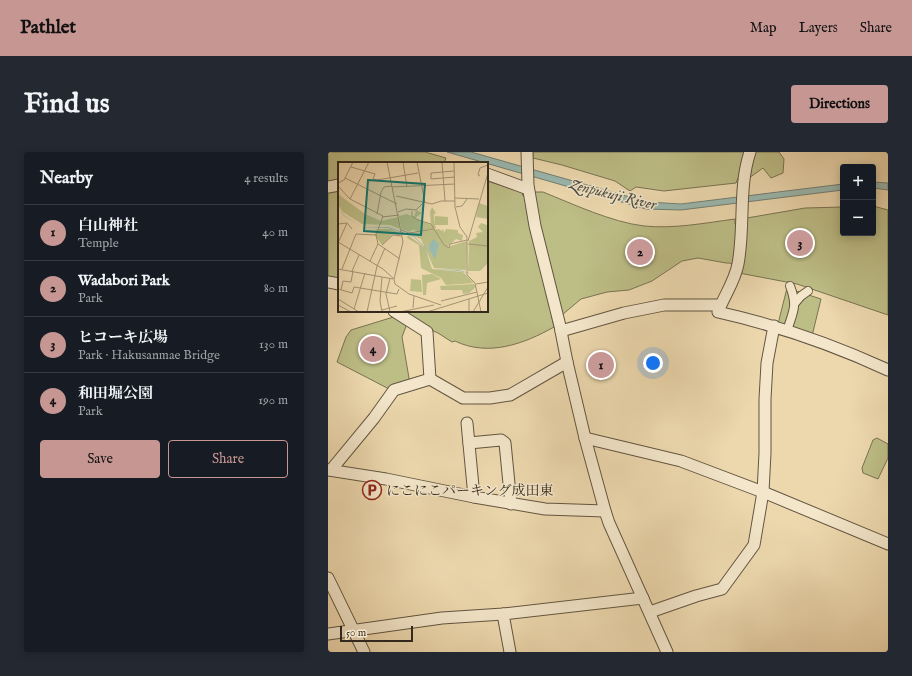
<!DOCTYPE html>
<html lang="en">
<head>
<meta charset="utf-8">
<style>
	:root { --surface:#171b24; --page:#242831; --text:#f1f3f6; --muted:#9ea1a6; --line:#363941; --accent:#c59692 }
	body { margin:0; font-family:"IM FELL English","Noto Serif JP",serif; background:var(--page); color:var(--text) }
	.controls { position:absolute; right:12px; top:12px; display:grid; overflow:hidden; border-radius:4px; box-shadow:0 2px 10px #0003 }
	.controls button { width:36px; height:36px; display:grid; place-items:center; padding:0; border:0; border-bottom:1px solid var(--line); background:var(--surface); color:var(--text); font:20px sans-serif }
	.scale { position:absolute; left:12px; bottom:10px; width:73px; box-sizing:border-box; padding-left:4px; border:2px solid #35291d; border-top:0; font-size:11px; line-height:14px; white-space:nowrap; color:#35291d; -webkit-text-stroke:3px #f3e6ca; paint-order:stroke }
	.you { position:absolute; left:325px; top:211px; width:14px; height:14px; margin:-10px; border:3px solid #fff; border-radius:50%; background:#1a73e8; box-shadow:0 0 0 6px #1a73e833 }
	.badge { display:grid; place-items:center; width:26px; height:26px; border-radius:50%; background:var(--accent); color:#111; font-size:13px; font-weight:700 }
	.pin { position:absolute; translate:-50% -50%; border:2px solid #fff; box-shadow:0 1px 4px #0006 }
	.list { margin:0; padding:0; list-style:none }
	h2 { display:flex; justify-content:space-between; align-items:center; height:52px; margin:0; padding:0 16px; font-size:17px }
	h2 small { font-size:13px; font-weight:400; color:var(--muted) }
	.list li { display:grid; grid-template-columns:26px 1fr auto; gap:12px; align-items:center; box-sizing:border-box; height:56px; padding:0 16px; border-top:1px solid var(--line) }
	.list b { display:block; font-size:15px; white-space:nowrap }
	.list p { margin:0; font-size:13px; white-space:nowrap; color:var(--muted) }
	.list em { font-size:13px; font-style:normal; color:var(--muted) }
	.actions { display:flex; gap:8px; padding:12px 16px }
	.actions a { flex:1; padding:9px 0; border:1px solid var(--accent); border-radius:4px; text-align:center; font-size:14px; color:var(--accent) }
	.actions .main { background:var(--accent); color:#111 }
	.map { position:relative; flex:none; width:560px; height:500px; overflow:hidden; border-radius:4px }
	header { display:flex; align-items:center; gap:24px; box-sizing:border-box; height:56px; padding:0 20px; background:var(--accent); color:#111 }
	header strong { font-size:19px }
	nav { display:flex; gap:22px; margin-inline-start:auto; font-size:14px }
	.intro { display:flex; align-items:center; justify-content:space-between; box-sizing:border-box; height:96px; padding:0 24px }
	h1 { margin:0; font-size:28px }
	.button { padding:10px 18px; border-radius:4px; background:var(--accent); color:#111; font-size:14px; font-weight:700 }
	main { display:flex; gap:24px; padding:0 24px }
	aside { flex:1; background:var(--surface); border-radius:4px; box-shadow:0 2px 10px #0003 }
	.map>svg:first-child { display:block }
	.green { fill:#bdbd86; stroke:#797352 }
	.water { fill:#9ab9b0; stroke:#727f75 }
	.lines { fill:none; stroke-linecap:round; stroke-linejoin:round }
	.pedestrian-casing { stroke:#635541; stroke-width:10 }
	.minor-casing { stroke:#635541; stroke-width:13 }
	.pedestrian { stroke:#f3e6ca; stroke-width:8 }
	.minor { stroke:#f3e6ca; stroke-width:11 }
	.labels { text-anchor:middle; stroke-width:3; stroke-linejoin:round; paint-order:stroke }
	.poi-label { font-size:14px; fill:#35291d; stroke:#f3e6ca; text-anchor:start }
	.water-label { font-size:15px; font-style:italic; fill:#4e4d42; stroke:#f3e6ca }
	.inset-road { fill:none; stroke:#a39274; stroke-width:1 }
	.view { fill:#0f766e; fill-opacity:0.15; stroke:#0f766e; stroke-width:2 }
	.inset-edge { fill:none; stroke:#35291d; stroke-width:2 }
</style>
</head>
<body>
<header>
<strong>Pathlet</strong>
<nav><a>Map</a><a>Layers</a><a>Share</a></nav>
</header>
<div class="intro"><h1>Find us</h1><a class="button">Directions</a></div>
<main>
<aside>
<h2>Nearby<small>4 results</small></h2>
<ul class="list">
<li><span class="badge">1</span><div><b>白山神社</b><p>Temple</p></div><em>40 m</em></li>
<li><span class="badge">2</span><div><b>Wadabori Park</b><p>Park</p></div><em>80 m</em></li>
<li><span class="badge">3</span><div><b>ヒコーキ広場</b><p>Park · Hakusanmae Bridge</p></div><em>130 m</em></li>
<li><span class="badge">4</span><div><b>和田堀公園</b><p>Park</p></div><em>190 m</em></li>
</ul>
<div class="actions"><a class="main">Save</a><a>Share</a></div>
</aside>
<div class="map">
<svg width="560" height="500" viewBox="0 0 560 500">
	<rect width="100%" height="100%" fill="#edd8ae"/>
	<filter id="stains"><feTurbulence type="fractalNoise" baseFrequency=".005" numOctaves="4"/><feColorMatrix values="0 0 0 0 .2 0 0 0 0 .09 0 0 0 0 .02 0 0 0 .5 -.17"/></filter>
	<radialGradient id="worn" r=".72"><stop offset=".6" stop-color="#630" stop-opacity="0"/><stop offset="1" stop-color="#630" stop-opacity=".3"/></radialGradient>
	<g class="green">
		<polygon points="0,0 97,0 118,6 116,11 11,11 11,29 0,31"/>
		<polygon points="205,0 419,0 412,26 410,26 408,31 336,39 308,35 302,39 287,29 234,13 205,6"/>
		<polygon points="424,0 451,0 456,7 455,21 443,26 435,16 421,26"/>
		<path d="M159,29L194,40L195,44H198L225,158L223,161L226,175C196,192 160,205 127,189L124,190L110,181L96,175L73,159H159Z"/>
		<polygon points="0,31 11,37 11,129 0,127"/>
		<path d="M204,40H215C245,52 283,70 316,74C346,77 377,71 407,67V72L418,70L419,66L477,56L515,55V81H545V54L560,58V163L469,132L411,121L412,114L401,111H398L370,106L354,109L324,129L301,138L279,140L253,147L234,163Z"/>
		<polygon points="459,136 493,147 484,184 450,172"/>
		<polygon points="72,163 80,169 74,185 82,232 63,238 9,210 18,185 23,178"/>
		<polygon points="549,286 560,292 560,306 550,327 535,321 534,316 545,288"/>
	</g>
	<g class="water">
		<polygon points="119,0 143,0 319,50 353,52 515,32 515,38 353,58 318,57"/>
		<polygon points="545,30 560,31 560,38 545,36"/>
	</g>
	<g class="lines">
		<defs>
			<g id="pedestrian">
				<polyline points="467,151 473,144 480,139"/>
				<path d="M459,179C465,159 470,155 462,134"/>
			</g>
			<g id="minor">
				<polyline points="199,0 200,33 207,74 232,174 239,210 257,286 277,359 281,371 339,500"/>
				<path d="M422,0C410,36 417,75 410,112C407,129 396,144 390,160C448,173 506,193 560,218"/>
				<polyline points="159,22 200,37"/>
				<polyline points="0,35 11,33"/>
				<polyline points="0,130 11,132"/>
				<polyline points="66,159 99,180 102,227"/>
				<polyline points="233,179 296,161 336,153 392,153"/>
				<polyline points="139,271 146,345"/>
				<polyline points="257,286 353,309 435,340 560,392"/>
				<polyline points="141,291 173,288 177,291 183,352"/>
				<polyline points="0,318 58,327 146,345 217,357 277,359"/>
				<polyline points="3,318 46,266 66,238 102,227 135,246 162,246 182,243 239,210"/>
				<polyline points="0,426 36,500"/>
				<polyline points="322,460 368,444 394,437 426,393 435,340 437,301 437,247 439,211 446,174"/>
				<polyline points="175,462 182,500"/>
				<polyline points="0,482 114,466 175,462 315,446"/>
			</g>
		</defs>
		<use href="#pedestrian" class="pedestrian-casing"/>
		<use href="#minor" class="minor-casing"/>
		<use href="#pedestrian" class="pedestrian"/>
		<use href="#minor" class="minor"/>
	</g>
	<defs>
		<symbol id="parking-ring" viewBox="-11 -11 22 22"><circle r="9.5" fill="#f3e6ca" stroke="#8f2418" stroke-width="1.5"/><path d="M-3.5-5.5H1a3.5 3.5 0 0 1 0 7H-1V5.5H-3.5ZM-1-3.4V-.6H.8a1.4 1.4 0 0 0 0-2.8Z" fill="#8f2418"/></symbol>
	</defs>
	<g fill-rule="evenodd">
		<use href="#parking-ring" x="33" y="327" width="22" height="22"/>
	</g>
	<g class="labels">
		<g class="poi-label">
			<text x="58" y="343">にこにこパーキング成田東</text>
		</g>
		<g class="water-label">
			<text transform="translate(285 42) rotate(14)" y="5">Zenpukuji River</text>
		</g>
	</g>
	<g transform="translate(10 10)">
		<rect width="150" height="150" fill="#edd8ae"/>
		<path d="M0,32L27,52L43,59L61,55L62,67L52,63L24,62L5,50L0,43ZM141,41L150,44V57L138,55ZM94,45L98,51L96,52V63L97,54L110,55V63H97L98,66L88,69L101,67L104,69L105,66L106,71L108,67L120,68V71L125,73L124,79L118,77L109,85L129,79L128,108L96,106L83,77L71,72L83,70L75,68L71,70L63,67L61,54L69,52L76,55L78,48L84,51L77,56L93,63L92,50ZM150,60L149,102L142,109H130L131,79L139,75L138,71L145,70L140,65L143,61L149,63ZM42,67H53L62,71V74L55,72L44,83L36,72L39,71L37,68ZM70,73L87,86L94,107L125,110L136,121L108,123L103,116L83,106L81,83L69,76ZM94,112L103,117L89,121L88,133H85L84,113ZM73,117L83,118L84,130L72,129ZM136,122L138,125L131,131L125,132L124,128H103L102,124Z" fill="#bdbd86"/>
		<path d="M0,46L7,54L24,65H51L76,74L87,85L92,103L96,107L121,108L135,112L150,106L135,112L121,109L96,107L92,103L86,85L76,75L51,66L24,65L6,54ZM96,77L101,82L97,97L91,87L92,81Z" fill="#9ab9b0"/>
		<path class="inset-road" d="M49,0L65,80L56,117L57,122L71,132L103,143M49,0H66M65,0L69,25M79,0L87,41M104,0L107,39M116,0L117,45L122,65L129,75V113L137,121L143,150M13,5L37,12L35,17L39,18L80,11M116,9L93,11V17L117,15M142,14L140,13L142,6L150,3M7,16L59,42M0,21L6,18L15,0M0,24L12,37L45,54L38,73L40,82L62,97M54,25L117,22M58,34L94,42L103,39H117M117,36L141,37M12,37L31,0M118,45L124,44L129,37M74,49V54L80,58L93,62L106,83L111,86L112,82L129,78M60,50L68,47L78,48L85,41M39,52L43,30L46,25L54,24M44,55L61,53M0,62L9,61L14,67M63,68L71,71L96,67M130,79L150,11M0,80L45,107L56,117M0,81L9,61M130,82L150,84M44,83L55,73L63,74M32,99L40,82M0,107L55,117M4,107L18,72L38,73M14,109L21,93M52,116L48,132L52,150M138,122L150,120M0,127L14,131L16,125L59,132L61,127M3,128L5,119L13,120L15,109M0,137L21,150M103,139L139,130M0,143L13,150M75,146L76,134M16,147L27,111M44,148L59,144M29,150L39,104L47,86M44,150L42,139L44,115M62,150L96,143M89,150L150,131M131,150V137M135,150L150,125"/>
		<path class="view" d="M30,18L87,22L83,73L26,69Z"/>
		<rect width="150" height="150" class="inset-edge"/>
	</g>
	<rect width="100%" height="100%" filter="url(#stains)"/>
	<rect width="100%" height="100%" fill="url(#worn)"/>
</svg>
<div class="controls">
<button>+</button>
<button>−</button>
</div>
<div class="scale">50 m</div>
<div class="you"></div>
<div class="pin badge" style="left:273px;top:213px">1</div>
<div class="pin badge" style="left:312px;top:100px">2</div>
<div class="pin badge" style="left:472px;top:91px">3</div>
<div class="pin badge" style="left:45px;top:197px">4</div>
</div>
</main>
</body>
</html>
